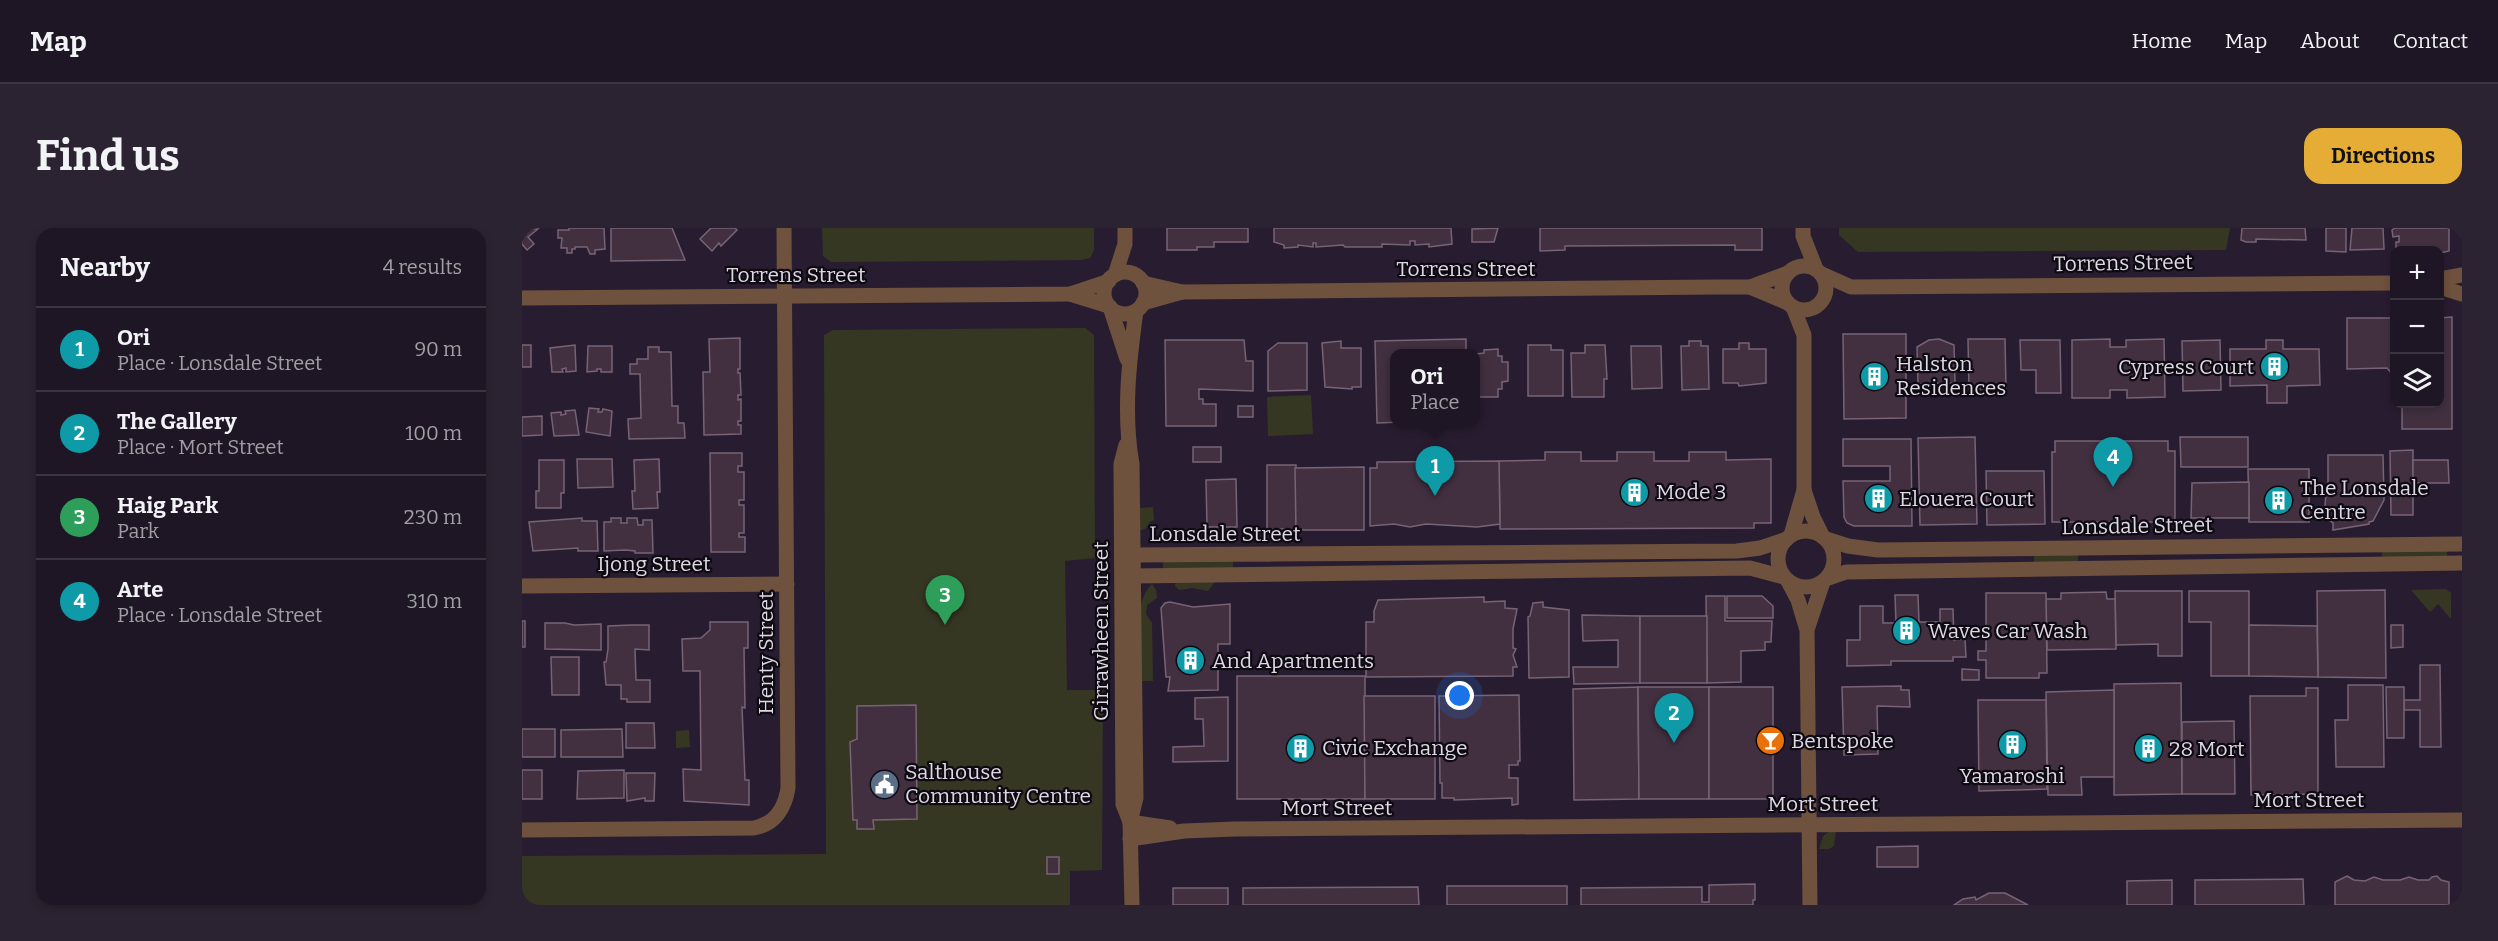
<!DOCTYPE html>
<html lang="en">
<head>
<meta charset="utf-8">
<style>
	:root { --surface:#1e1624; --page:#2b2331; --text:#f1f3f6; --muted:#a19fa6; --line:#3c3541; --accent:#e5ad35 }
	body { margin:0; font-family:Bitter,serif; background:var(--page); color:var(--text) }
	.controls { position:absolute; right:18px; top:18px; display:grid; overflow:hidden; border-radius:12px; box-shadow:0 3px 9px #0003 }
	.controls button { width:54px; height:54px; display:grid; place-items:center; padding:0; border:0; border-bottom:2px solid var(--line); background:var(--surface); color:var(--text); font:30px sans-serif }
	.you { position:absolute; left:938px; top:468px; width:21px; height:21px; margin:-15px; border:4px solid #fff; border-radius:50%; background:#1a73e8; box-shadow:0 0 0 9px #1a73e833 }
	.badge { display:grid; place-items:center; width:39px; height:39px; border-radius:50%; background:var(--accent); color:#fff; font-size:20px; font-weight:700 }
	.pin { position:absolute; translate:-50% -50px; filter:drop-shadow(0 2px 3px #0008) }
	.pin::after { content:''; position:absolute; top:32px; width:21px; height:18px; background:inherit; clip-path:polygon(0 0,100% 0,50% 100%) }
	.popup { position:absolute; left:868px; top:121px; width:90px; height:78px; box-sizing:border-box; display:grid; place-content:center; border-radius:12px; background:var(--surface); filter:drop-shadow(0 2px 4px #0005); font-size:20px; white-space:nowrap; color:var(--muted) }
	.popup b { font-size:22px; color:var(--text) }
	.popup::after { content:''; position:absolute; left:50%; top:100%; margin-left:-12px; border:12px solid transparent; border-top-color:var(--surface) }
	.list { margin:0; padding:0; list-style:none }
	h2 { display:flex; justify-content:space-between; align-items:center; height:78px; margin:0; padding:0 24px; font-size:26px }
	h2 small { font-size:20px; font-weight:400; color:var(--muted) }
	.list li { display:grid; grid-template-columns:39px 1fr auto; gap:18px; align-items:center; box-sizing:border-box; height:84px; padding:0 24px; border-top:2px solid var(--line) }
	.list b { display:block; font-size:22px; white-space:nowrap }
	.list p { margin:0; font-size:20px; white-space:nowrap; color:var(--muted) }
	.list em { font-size:20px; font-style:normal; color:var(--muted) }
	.icon { flex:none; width:33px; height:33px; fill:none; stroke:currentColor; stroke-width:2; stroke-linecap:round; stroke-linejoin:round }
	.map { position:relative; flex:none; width:1940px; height:677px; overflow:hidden; border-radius:18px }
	header { display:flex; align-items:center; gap:36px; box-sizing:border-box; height:84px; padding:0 30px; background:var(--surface); border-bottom:2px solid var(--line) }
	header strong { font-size:28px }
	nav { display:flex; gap:33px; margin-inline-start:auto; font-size:21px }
	.intro { display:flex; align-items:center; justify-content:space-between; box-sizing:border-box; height:144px; padding:0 36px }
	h1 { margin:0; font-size:42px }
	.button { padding:15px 27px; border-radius:18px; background:var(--accent); color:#111; font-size:21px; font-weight:700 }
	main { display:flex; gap:36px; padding:0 36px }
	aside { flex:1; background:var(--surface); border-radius:18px; box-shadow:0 3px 9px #0003 }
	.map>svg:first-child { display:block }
	.green { fill:#363723 }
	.building { fill:#423041; stroke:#776375; stroke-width:1.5 }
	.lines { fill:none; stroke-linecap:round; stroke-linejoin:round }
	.minor { stroke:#6f523e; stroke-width:15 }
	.tertiary { stroke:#6f523e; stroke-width:15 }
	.labels { text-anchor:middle; stroke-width:4.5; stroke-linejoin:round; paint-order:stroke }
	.street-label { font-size:21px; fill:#ded7e4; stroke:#0e0a12 }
	.poi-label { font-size:21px; fill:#ded7e4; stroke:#0e0a12; text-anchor:start }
</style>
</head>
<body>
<header>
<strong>Map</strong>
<nav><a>Home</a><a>Map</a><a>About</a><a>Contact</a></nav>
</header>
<div class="intro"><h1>Find us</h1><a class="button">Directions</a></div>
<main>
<aside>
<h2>Nearby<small>4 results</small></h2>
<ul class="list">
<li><span class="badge" style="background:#0f9aa8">1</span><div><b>Ori</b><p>Place · Lonsdale Street</p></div><em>90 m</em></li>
<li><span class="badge" style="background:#0f9aa8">2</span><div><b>The Gallery</b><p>Place · Mort Street</p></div><em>100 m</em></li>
<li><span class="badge" style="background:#2e9e5b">3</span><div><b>Haig Park</b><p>Park</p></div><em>230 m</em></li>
<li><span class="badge" style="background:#0f9aa8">4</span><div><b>Arte</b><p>Place · Lonsdale Street</p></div><em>310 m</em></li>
</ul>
</aside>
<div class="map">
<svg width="1940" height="677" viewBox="0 0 1940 677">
	<rect width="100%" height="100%" fill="#281d30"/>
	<g class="green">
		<polygon points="300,0 572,0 572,22 568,30 559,32 309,34 301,28"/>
		<polygon points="1317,0 1708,0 1704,22 1336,24 1317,7"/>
		<polygon points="563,100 572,107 573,330 543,333 545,462 581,462 580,642 548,643 548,677 0,677 0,628 304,626 302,107 311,102"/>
		<polygon points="789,167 791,206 746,208 745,169"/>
		<polygon points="631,279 632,292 629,293 623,301 616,303 617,280"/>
		<polygon points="1860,321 1925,322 1925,333 1860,332"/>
		<rect x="1512" y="324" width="44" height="10"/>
		<polygon points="711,331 711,342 641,343 641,332"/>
		<polygon points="691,351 692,355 686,363 670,360 657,362 653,358 654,352"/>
		<path d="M630,356L634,362L635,370L625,377L624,386L630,395L631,453H618C617,426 609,376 630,356Z"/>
		<polygon points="1924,361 1929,365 1929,391 1916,376 1908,384 1889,362"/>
		<polygon points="167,502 168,519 154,520 154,503"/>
		<polygon points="1310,602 1314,602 1312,618 1307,621 1297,621 1301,608"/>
	</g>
	<g class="building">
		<polygon points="0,0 16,1 6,9 12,16 5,22 0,16"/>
		<polygon points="47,0 82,0 83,21 73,22 73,26 68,26 65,19 53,19 53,21 50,21 50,25 45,25 45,20 39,20 40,10 36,10 36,2 47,2"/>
		<polygon points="89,0 150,0 163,32 89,33"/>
		<polygon points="189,0 213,0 215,2 199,18 197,15 190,23 178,11"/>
		<polygon points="645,0 726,0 726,14 692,14 692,19 675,19 675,22 645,22"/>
		<polygon points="752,0 929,0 930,16 907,19 907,16 893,17 893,13 888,13 888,17 860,16 860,19 823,19 821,17 794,19 794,15 791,15 791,19 776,17 776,19 762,20 762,17 752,14"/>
		<polygon points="976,0 972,14 950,14 950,1"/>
		<polygon points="1018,0 1240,0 1240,22 1213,22 1213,17 1043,18 1043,22 1018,23"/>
		<polygon points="1720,0 1783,0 1784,12 1734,11 1734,14 1724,14 1719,12"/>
		<polygon points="1804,0 1824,0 1824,24 1804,23"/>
		<polygon points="1830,0 1861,0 1862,21 1828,22"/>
		<polygon points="1873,0 1927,0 1927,23 1918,25 1918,22 1874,22 1874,14 1877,14 1877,8 1871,9 1870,2"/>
		<polygon points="1930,89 1930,201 1880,201 1880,176 1918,176 1918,90"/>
		<polygon points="1825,90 1872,90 1872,148 1865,140 1825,141"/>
		<polygon points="1321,106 1384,106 1384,190 1322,191"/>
		<polygon points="218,110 218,141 216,141 216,145 218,145 219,167 216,167 216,172 219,171 219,193 216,193 216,197 219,197 219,206 182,207 181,144 188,144 187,111"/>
		<polygon points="944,111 944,125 872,125 872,194 881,194 855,195 853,113"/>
		<polygon points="1417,111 1432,117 1433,155 1396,156 1395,119 1407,112"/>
		<polygon points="1446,111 1483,111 1484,161 1447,161"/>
		<polygon points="1588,111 1588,119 1604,119 1604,112 1642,111 1643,169 1605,170 1605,162 1588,162 1588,170 1550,170 1550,112"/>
		<polygon points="643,112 722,112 724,133 731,133 731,163 677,161 677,171 681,171 681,176 694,176 694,198 644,198"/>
		<polygon points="1498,112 1538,112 1539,165 1514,165 1514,142 1499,142"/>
		<polygon points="1698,112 1699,162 1661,163 1660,113"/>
		<polygon points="1744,112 1761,112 1761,121 1797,121 1798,157 1765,158 1765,175 1745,175 1745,157 1708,158 1708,121 1744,121"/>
		<polygon points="819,113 819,120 839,120 839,159 830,159 830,161 803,159 800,115"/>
		<polygon points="1167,113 1179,113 1179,118 1186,118 1187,161 1160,162 1159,118 1167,118"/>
		<polygon points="756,115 785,115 785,162 746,163 746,123"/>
		<polygon points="1217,115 1227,115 1227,121 1244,121 1244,155 1217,158 1216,155 1201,155 1201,121 1217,121"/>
		<rect x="0" y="117" width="9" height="22"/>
		<polygon points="53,117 54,143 44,144 44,140 40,141 41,144 30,144 28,120"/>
		<polygon points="1006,117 1029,117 1029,122 1041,122 1041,168 1006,168"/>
		<polygon points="1063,117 1083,117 1085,151 1082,151 1082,169 1050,169 1049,125 1063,125"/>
		<polygon points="66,118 90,118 90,144 79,144 79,141 75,141 75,143 65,144"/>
		<polygon points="1109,118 1139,118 1140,160 1110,161"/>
		<polygon points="126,119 137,119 137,124 149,124 150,178 156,178 156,195 162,195 163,210 107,211 106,191 119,190 118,146 108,146 108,136 115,136 115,131 126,131"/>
		<polygon points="976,121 976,128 980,128 980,134 986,134 986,153 980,154 980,161 976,161 976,169 954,169 954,126 962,125 962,122"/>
		<rect x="716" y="178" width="15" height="11"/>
		<polygon points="67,180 77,181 76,184 80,184 81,181 90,183 88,208 64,204"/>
		<polygon points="53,182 57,207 32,208 29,185 39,184 39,187 44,186 43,183"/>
		<polygon points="20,188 20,207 0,208 0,189"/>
		<polygon points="1453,209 1455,296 1398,297 1396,210"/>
		<polygon points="1658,209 1726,209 1726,239 1659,239"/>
		<polygon points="1321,211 1389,211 1390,298 1332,298 1325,295 1322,289 1321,253 1368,253 1368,238 1321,238"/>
		<polygon points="1533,213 1646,213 1646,223 1653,223 1653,294 1530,294 1530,224 1533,224"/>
		<rect x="671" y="219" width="28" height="15"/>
		<polygon points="1891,222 1891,287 1869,287 1868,223"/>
		<polygon points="1023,224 1059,224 1059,233 1095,233 1095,224 1132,224 1132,233 1167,233 1167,224 1204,224 1204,232 1249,231 1249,295 1232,295 1232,300 978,301 977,233 1023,232"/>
		<polygon points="188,225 220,225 220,238 216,238 216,244 222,244 222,272 217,272 217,277 222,277 222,305 217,305 217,309 223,309 223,324 189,324"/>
		<polygon points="1806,227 1861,227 1862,272 1851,293 1847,294 1847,296 1811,302 1811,295 1802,289 1804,266 1806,266"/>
		<polygon points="55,231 90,231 91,259 56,260"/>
		<polygon points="137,231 138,264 135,264 136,280 111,281 110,263 113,263 112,232"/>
		<polygon points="17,232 42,232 42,265 39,265 39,280 14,280 14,263 17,263"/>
		<polygon points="1891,232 1926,232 1927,255 1891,255"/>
		<polygon points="977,233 978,296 955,299 904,296 888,299 872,296 848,298 848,240 855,240 855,234"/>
		<rect x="745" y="237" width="29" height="64"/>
		<polygon points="842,239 842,302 774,302 773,240"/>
		<polygon points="1726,241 1787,241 1787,294 1727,294"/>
		<polygon points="1464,243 1522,243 1523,296 1465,297"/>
		<polygon points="714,251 715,299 685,299 684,252"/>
		<polygon points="1727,254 1727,290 1669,290 1670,255"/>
		<polygon points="60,290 60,293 75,293 76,323 56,323 56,320 11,323 7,294"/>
		<polygon points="89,290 99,290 99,295 105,295 105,290 115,290 116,297 121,297 121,292 130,292 131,325 113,325 113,323 104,322 82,323 82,294 89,294"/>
		<polygon points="1863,362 1864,450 1796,449 1795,363"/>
		<polygon points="1593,363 1660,363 1660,428 1636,428 1636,416 1594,417"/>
		<polygon points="1667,363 1727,363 1727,448 1689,448 1689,394 1667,394"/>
		<polygon points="1584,364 1585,371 1593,371 1594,421 1525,422 1524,371 1539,371 1539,365"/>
		<polygon points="1464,365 1524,365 1525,445 1517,445 1517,450 1464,450 1464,432 1456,432 1456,423 1464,423"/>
		<polygon points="1373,367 1396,367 1397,394 1418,394 1418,381 1431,381 1432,412 1443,411 1444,429 1431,429 1431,433 1369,433 1369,437 1325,438 1325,412 1338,412 1338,378 1361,378 1361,395 1374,395"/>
		<polygon points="1184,368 1203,368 1203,393 1250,393 1249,414 1243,414 1243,422 1219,423 1219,454 1185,455"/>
		<polygon points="1205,368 1240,368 1251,378 1251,390 1205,390"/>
		<polygon points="962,369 962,374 983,373 983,380 995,381 991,401 991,420 994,421 991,427 995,439 991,439 991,448 844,449 844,394 852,394 852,383 856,372"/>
		<polygon points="648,374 671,379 708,376 708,416 696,416 696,462 646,463 648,449 644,449 639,380 643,375"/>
		<polygon points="1021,374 1021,379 1047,382 1047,449 1007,450 1006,389 1008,388 1011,375"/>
		<polygon points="1060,387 1118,388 1118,455 1052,456 1051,439 1096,439 1096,412 1061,413"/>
		<rect x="1118" y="388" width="67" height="67"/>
		<rect x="0" y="393" width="3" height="26"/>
		<polygon points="188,394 226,394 226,420 222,420 223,480 220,479 223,552 227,552 227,577 162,573 161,541 179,542 178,443 161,443 160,411 179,410 188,402"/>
		<polygon points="23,395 43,395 52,397 79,396 79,422 23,421"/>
		<polygon points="109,397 127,397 127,422 113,421 114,452 128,452 128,474 105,474 105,471 99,471 99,457 84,457 82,434 84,434 86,421 86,398"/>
		<polygon points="1727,397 1795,398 1796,449 1727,448"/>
		<polygon points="1869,397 1881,397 1881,419 1869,420"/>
		<polygon points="29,429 57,429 57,467 30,467"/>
		<polygon points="1898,437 1918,437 1919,519 1898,519 1898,482 1882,482 1882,472 1898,472"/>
		<polygon points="1440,441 1457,442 1457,452 1440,452"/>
		<rect x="715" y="448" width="128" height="123"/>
		<polygon points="1659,455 1660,566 1592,567 1592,456"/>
		<polygon points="1826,457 1861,457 1862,539 1814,539 1813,492 1826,492"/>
		<polygon points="1379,458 1379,462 1387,462 1388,479 1355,478 1356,526 1322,527 1320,459"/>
		<polygon points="1116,459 1117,571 1052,572 1051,461"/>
		<polygon points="1116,459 1187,459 1187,571 1117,571"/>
		<rect x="1187" y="459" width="64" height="112"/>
		<polygon points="1864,459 1882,459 1882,510 1865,510"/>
		<polygon points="1784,460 1796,460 1796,566 1729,567 1728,468 1784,468"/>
		<polygon points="1592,462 1592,549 1559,549 1560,567 1526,567 1524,464"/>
		<polygon points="997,467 998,533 996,533 996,537 987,537 987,550 996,550 996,576 990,577 990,570 932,572 932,570 920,570 920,555 918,555 917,468"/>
		<polygon points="842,468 913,468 913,571 843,571"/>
		<polygon points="706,469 706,533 651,534 651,519 682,518 681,491 673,491 673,470"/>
		<polygon points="1456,472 1524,472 1525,561 1457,563"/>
		<polygon points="394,477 395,591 351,592 352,601 335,601 335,592 331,592 328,514 335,511 335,478"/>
		<polygon points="1712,493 1713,566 1660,566 1660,494"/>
		<polygon points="104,495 132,495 133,520 104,520"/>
		<rect x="0" y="501" width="33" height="28"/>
		<polygon points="100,501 101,529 39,529 39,502"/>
		<rect x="0" y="542" width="20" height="29"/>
		<polygon points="102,542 102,570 55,571 56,543"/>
		<polygon points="104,545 133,545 132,573 123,573 123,570 105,573"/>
		<polygon points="1396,618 1396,639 1355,639 1355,619"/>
		<rect x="525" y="629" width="12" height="17"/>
		<polygon points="1825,648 1832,652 1843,653 1852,649 1861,652 1878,652 1887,649 1896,652 1907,652 1910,649 1915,648 1919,652 1927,654 1927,677 1813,677 1813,654"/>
		<polygon points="1781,651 1782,677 1673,677 1673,652"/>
		<polygon points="1650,652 1650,677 1605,677 1605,653"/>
		<polygon points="1233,656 1233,672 1231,672 1231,677 1059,677 1059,660 1180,659 1180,674 1187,674 1187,657"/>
		<rect x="925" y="658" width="120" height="19"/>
		<polygon points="896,659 897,677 721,677 721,660"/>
		<rect x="651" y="660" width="55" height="17"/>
		<polygon points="1467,665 1483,665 1506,677 1432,677 1441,671 1453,669 1454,672"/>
	</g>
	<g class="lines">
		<g class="minor">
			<polyline points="1281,0 1281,8 1294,41"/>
			<circle cx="1282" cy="60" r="22"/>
			<polyline points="1300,46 1329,59 1872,55"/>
			<polyline points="1918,51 1940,47"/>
			<polyline points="621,55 660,64 1195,59 1228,59 1266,45"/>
			<polyline points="1228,59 1266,75"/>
			<polyline points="1918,59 1940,66"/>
			<polyline points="548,66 587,78"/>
			<polyline points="0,70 548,66 587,53"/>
			<polyline points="621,75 660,64"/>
			<polyline points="1282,262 1291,289 1301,309"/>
			<circle cx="1284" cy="331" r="28"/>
			<polyline points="1269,307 1282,262 1282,107 1271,79"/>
			<polyline points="1304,311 1326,318 1356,322 1940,316"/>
			<polyline points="1262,349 1228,340 611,348 600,337 611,327 1215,323 1238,320 1265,311"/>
			<polyline points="1304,351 1324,344 1940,335"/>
			<polyline points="1266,353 1276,372 1285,402 1288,677"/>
			<polyline points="0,358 265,356"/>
			<polyline points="1286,399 1301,354"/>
			<polyline points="608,594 648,600"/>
			<path d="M0,602L232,600C253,596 263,580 266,560L262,0"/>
			<polyline points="608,611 662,603 713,601 1940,592"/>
		</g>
		<g class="tertiary">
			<circle cx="603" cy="65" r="21"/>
			<polyline points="593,47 603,16 603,0"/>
			<polyline points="588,79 605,131"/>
			<polyline points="604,217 599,236 601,576 608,594"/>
			<path d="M610,677L608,594L614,570L610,236C601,185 607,134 614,83"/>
		</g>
	</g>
	<defs>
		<symbol id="building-disc" viewBox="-11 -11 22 22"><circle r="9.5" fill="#0f9aa8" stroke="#0e0a12"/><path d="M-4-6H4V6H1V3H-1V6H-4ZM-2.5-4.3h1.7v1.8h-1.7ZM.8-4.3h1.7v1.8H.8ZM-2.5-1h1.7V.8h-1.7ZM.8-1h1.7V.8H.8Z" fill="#fff"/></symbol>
		<symbol id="bar-disc" viewBox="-11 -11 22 22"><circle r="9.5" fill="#e8710a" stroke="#0e0a12"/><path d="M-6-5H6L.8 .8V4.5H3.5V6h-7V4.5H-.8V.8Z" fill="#fff"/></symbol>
		<symbol id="civic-disc" viewBox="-11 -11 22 22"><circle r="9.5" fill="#5c6f8a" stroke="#0e0a12"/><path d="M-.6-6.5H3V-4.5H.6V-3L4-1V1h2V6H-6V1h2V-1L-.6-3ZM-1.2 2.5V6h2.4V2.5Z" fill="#fff"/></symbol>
	</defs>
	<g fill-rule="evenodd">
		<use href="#building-disc" x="1736" y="122" width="33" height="33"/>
		<use href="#building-disc" x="1336" y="132" width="33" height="33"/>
		<use href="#building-disc" x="1096" y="248" width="33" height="33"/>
		<use href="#building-disc" x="1340" y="254" width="33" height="33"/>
		<use href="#building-disc" x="1740" y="256" width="33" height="33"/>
		<use href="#building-disc" x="1368" y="386" width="33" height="33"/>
		<use href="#building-disc" x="652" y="416" width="33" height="33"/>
		<use href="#bar-disc" x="1232" y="496" width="33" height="33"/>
		<use href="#building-disc" x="1474" y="500" width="33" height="33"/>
		<use href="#building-disc" x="762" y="504" width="33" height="33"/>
		<use href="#building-disc" x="1610" y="504" width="33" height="33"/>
		<use href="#civic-disc" x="346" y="540" width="33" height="33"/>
	</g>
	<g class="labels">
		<g class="street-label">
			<text transform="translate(1601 35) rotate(-1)" y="7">Torrens Street</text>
			<text x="944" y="48">Torrens Street</text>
			<text x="274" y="54">Torrens Street</text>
			<text transform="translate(1615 298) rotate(-1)" y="7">Lonsdale Street</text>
			<text x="703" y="313">Lonsdale Street</text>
			<text x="132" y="343">Ijong Street</text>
			<text transform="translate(579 403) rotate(-90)" y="7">Girrawheen Street</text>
			<text transform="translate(244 425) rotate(-90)" y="7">Henty Street</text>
			<text x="1787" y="579">Mort Street</text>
			<text x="1301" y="583">Mort Street</text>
			<text x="815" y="587">Mort Street</text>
		</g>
		<g class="poi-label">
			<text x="1374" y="143">Halston<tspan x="1374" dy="24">Residences</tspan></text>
			<text x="1732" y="146" text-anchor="end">Cypress Court</text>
			<text x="1778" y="267">The Lonsdale<tspan x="1778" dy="24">Centre</tspan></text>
			<text x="1134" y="271">Mode 3</text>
			<text x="1377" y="278">Elouera Court</text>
			<text x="1406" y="410">Waves Car Wash</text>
			<text x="690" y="440">And Apartments</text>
			<text x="1269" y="520">Bentspoke</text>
			<text x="800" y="527">Civic Exchange</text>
			<text x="1647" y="528">28 Mort</text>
			<text x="383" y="551">Salthouse<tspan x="383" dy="24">Community Centre</tspan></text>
			<text x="1490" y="555" text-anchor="middle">Yamaroshi</text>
		</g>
	</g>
</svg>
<div class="controls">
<button>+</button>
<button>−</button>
<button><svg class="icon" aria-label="layers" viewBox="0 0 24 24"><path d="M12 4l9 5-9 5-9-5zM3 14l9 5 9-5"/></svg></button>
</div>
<div class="you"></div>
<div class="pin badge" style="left:913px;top:268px;background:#0f9aa8">1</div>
<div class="popup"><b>Ori</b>Place</div>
<div class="pin badge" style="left:1152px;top:515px;background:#0f9aa8">2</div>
<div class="pin badge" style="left:423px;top:397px;background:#2e9e5b">3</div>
<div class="pin badge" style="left:1591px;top:259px;background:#0f9aa8">4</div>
</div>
</main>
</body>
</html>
